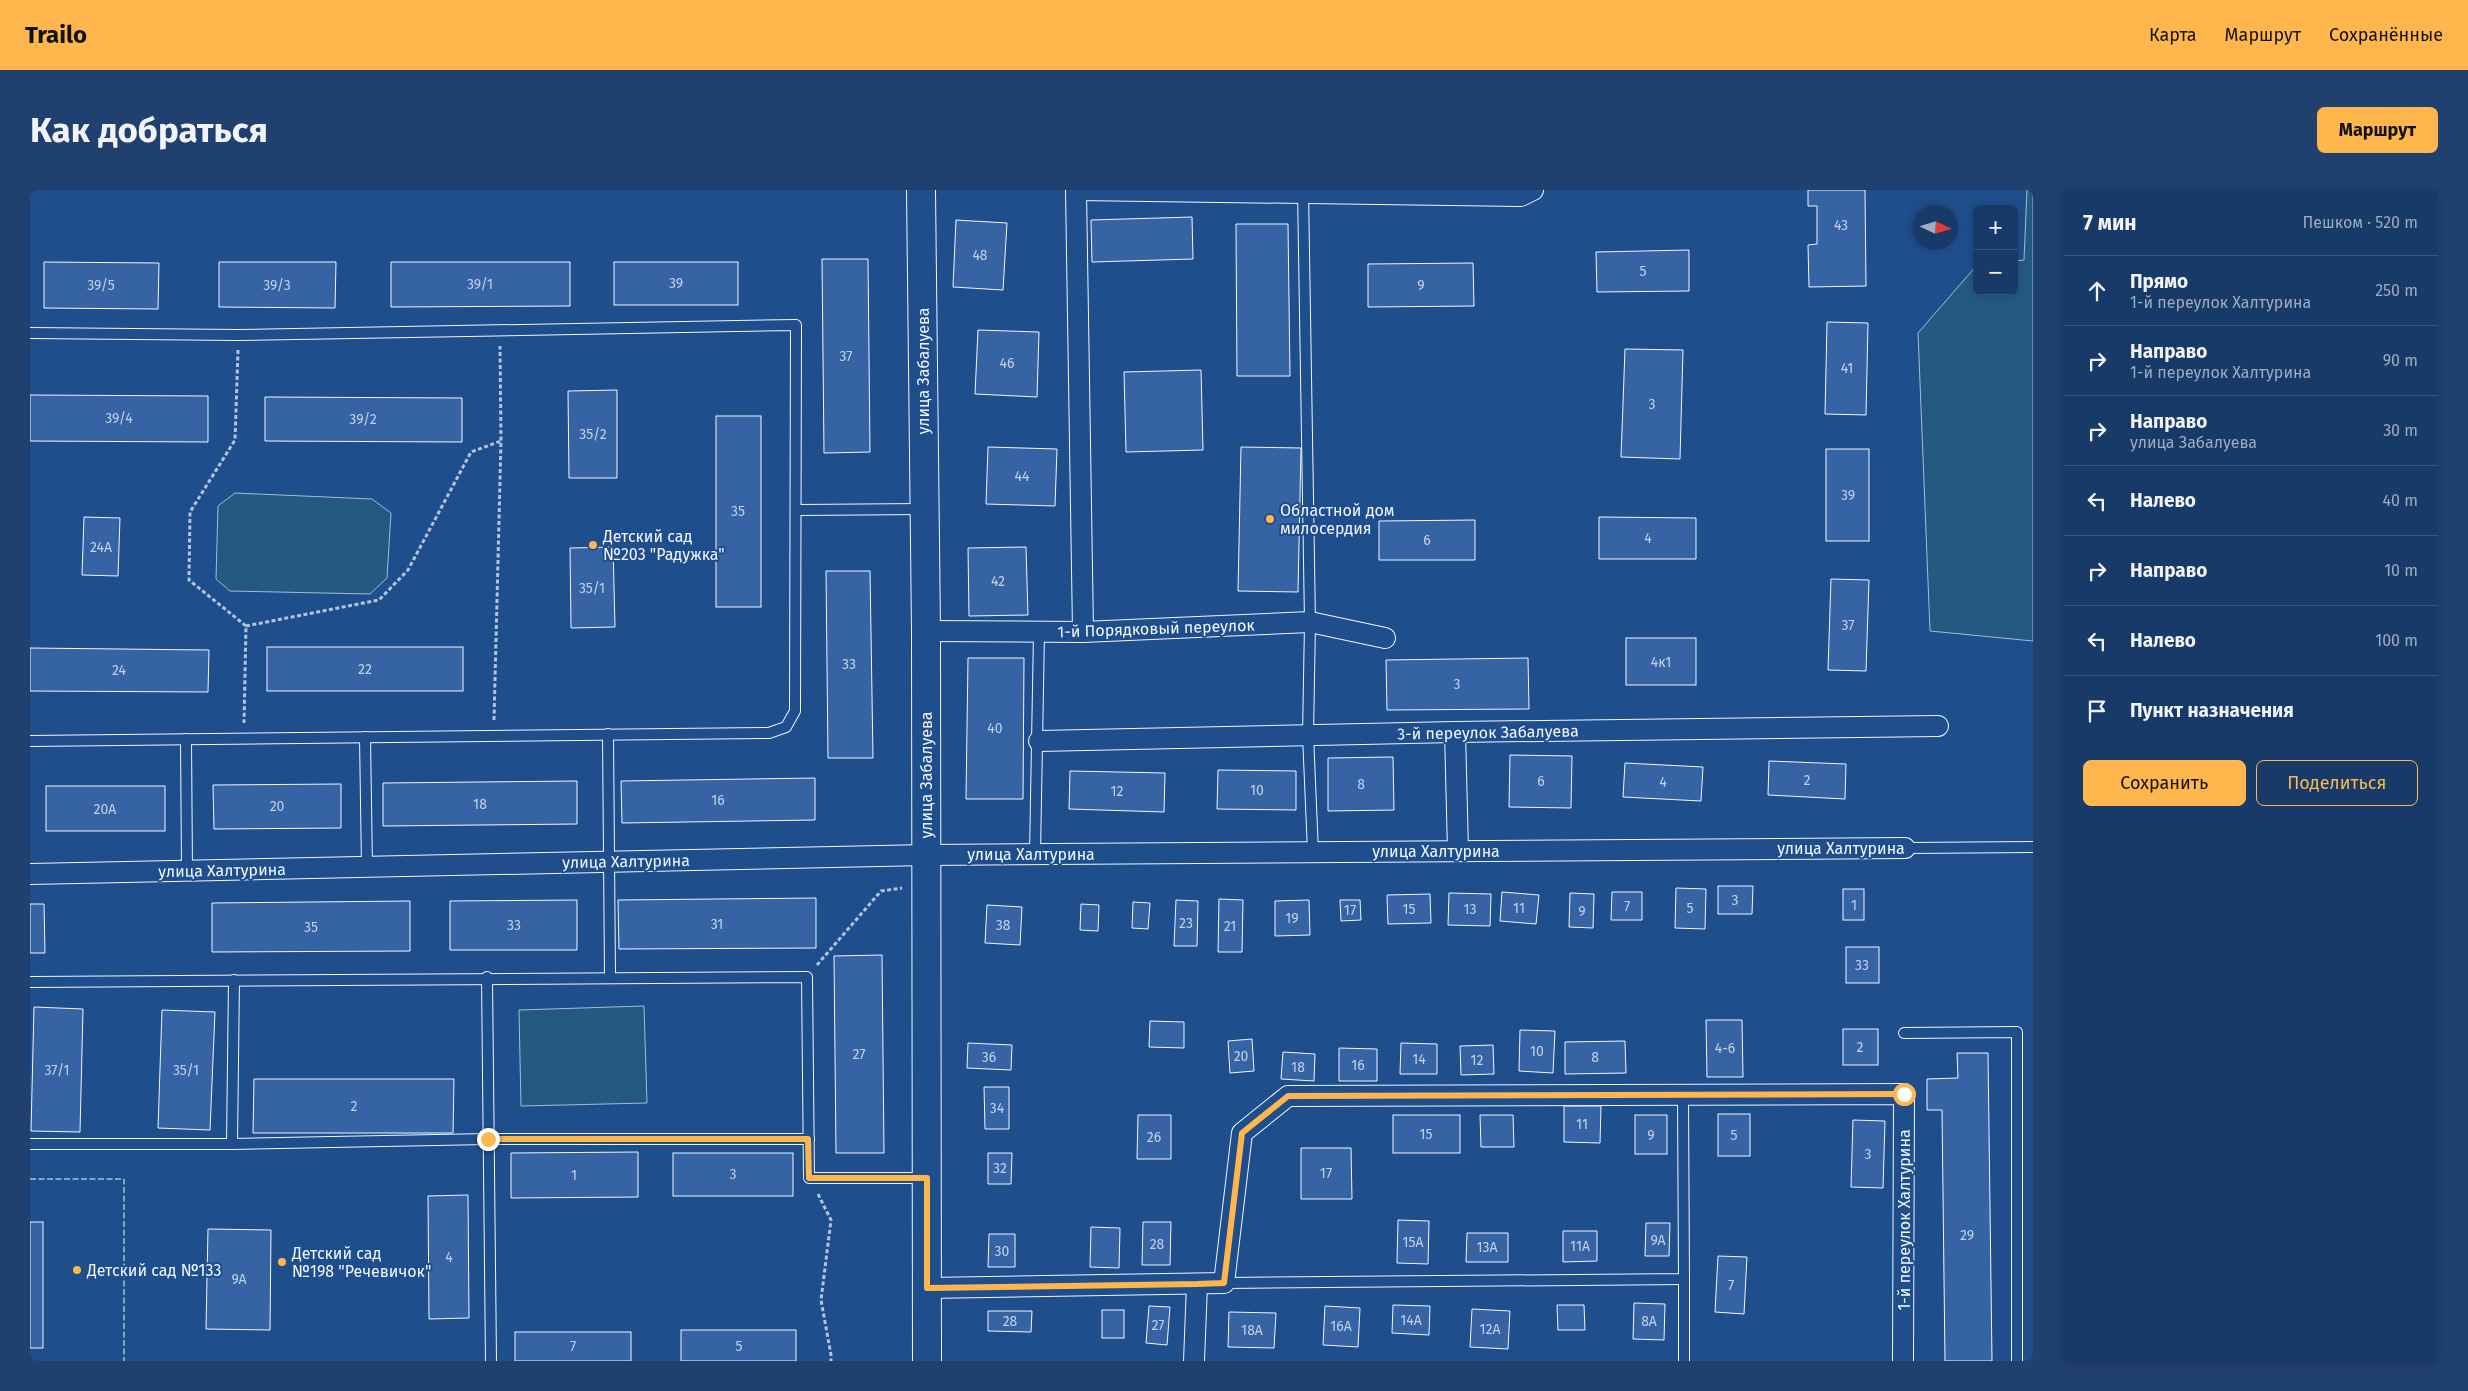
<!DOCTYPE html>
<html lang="ru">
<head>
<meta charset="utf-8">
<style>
	:root { --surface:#173a69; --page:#20416f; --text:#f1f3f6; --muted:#9eadc0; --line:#36547d; --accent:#ffb74d }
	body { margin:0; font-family:"Fira Sans",sans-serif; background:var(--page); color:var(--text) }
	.controls { position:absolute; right:15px; top:15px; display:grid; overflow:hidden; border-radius:8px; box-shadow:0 2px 8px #0003 }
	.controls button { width:45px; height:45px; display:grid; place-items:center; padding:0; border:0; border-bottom:1px solid var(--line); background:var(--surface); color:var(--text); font:25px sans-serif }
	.compass { position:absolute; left:1883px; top:15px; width:45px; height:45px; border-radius:50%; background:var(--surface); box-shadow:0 2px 8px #0003; rotate:94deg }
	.stop { position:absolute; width:15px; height:15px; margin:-11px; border:4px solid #ffb74d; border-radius:50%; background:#fff }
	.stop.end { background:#ffb74d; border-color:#fff; box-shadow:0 1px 5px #0008 }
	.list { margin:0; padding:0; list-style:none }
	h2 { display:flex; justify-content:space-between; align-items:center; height:65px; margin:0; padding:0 20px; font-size:21px }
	h2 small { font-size:16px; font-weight:400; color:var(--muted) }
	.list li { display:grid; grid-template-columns:32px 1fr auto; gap:15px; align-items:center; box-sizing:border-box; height:70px; padding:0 20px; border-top:1px solid var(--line) }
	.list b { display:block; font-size:19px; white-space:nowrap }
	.list p { margin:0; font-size:16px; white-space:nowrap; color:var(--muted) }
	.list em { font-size:16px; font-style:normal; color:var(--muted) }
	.actions { display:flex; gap:10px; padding:15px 20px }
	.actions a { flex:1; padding:11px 0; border:1px solid var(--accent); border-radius:8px; text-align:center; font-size:18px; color:var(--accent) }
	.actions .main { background:var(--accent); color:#111 }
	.icon { flex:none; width:28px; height:28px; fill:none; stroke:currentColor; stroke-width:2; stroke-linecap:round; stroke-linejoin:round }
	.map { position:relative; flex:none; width:2003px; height:1171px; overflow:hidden; border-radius:8px }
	header { display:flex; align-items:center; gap:30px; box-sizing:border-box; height:70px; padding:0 25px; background:var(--accent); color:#111 }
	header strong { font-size:24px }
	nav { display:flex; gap:28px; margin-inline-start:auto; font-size:18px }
	.intro { display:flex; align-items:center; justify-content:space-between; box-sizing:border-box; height:120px; padding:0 30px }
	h1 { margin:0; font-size:35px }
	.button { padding:12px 22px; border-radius:8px; background:var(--accent); color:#111; font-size:18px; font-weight:700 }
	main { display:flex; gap:30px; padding:0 30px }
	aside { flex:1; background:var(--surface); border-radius:8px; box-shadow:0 2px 8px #0003 }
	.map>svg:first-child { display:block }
	.green { fill:#245a82; stroke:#a8bbd7 }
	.building { fill:#3563a3; stroke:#f2f6ff }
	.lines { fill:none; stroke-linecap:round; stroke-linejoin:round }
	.lane-casing { stroke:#f2f6ff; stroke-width:12 }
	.street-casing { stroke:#f2f6ff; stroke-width:22 }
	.secondary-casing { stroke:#f2f6ff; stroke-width:30 }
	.path { stroke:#b3c4dc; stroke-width:3; stroke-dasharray:4 2.5; stroke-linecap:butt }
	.lane { stroke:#1f4e8c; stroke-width:10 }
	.street { stroke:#1f4e8c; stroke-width:20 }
	.secondary { stroke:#1f4e8c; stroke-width:28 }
	.fence { stroke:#f2f6ff; stroke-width:1; stroke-dasharray:6 2.5; stroke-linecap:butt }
	.route { stroke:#ffb74d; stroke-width:6 }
	.poi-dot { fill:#ffb74d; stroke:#1f4e8c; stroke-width:2 }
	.labels { text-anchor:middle; stroke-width:4; stroke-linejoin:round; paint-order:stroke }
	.number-label { font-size:14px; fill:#c3d1e8 }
	.street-label { font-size:16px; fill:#f2f6ff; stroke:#1f4e8c }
	.poi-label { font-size:16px; fill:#f2f6ff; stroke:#1f4e8c; text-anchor:start }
</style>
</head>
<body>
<header>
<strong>Trailo</strong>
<nav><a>Карта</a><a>Маршрут</a><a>Сохранённые</a></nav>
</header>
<div class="intro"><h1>Как добраться</h1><a class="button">Маршрут</a></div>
<main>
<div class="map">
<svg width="2003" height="1171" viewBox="0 0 2003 1171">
	<rect width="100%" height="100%" fill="#1f4e8c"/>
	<g class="green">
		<polygon points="1997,0 2003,0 2003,451 1900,441 1888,143 1947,75 1947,101 1984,101 1984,71 1994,70"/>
		<polygon points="205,303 342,309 361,323 357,388 340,404 200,401 186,389 188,316"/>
		<polygon points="614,816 617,913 491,916 489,820"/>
	</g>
	<g class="building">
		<polygon points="1778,0 1835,0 1836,96 1779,97 1778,55 1787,54 1787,16 1778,16"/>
		<polygon points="1162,27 1163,69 1062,72 1061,30"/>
		<polygon points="926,30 977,33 973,100 923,97"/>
		<polygon points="1206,34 1258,34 1260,186 1207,186"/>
		<polygon points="1659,60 1659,101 1567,102 1566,62"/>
		<polygon points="792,69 838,69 840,262 794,263"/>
		<polygon points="14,72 129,73 128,119 14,118"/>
		<polygon points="189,72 306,72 305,118 189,117"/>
		<polygon points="361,72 540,72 540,116 361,117"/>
		<rect x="584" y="72" width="124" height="43"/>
		<polygon points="1443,73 1444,116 1338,117 1338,74"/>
		<polygon points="1797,132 1838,133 1836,225 1795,224"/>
		<polygon points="948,140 1009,142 1007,207 945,204"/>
		<polygon points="1595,159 1653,160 1650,269 1591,267"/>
		<polygon points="1171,180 1173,260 1096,262 1094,182"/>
		<polygon points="587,200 587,288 539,288 538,201"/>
		<polygon points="0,205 178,206 178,252 0,251"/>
		<polygon points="235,207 432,208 432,252 235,251"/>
		<rect x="686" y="226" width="45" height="191"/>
		<polygon points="958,257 1027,259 1025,316 956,314"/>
		<polygon points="1211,257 1271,258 1268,402 1208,401"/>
		<rect x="1796" y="259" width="43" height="92"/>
		<polygon points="54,327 90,328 88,386 52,385"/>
		<polygon points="1569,327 1666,328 1666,369 1569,369"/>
		<polygon points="1445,330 1445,370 1349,370 1349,331"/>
		<polygon points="583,357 585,437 541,438 540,358"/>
		<polygon points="996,357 998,425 939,426 938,358"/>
		<polygon points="796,381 840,381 843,568 798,568"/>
		<polygon points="1801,389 1839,390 1836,481 1798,480"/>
		<rect x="1596" y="448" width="70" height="47"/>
		<rect x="237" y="457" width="196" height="44"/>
		<polygon points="0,458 179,460 178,502 0,501"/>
		<polygon points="938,468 994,468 993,609 936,609"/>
		<polygon points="1498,468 1499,519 1357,520 1356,470"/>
		<polygon points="1480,565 1542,566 1541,618 1479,617"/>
		<polygon points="1363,567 1364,620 1298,621 1298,568"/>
		<polygon points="1739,571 1816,574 1815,609 1738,605"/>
		<polygon points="1595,573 1673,577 1671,611 1593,607"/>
		<polygon points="1188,580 1266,581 1266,620 1187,619"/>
		<polygon points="1040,581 1135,583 1134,622 1039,619"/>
		<polygon points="785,588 785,630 592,633 591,591"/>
		<polygon points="547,591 547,634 353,636 353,593"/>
		<polygon points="311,594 311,638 184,639 183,595"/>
		<rect x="16" y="596" width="119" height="45"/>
		<polygon points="1688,696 1723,696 1722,724 1688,724"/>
		<polygon points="1646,698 1676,699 1675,739 1645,738"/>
		<rect x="1813" y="699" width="21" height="31"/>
		<polygon points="1472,702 1509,705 1506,734 1470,731"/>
		<polygon points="1582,702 1612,702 1612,730 1581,730"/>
		<polygon points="1419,703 1461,704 1460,736 1418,735"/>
		<polygon points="1540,703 1564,704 1563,738 1539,737"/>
		<polygon points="1400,704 1401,733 1358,734 1357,705"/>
		<polygon points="786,708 786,758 589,759 588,710"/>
		<polygon points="1189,709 1213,710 1212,762 1188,762"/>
		<polygon points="547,710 547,760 420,760 420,711"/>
		<polygon points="1146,710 1168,711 1167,756 1144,756"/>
		<polygon points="1279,710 1280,745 1245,746 1245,711"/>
		<polygon points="1310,710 1330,710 1331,730 1311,731"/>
		<polygon points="380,711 380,761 182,762 182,713"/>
		<polygon points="1103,712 1120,713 1118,739 1102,738"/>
		<polygon points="0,714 14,714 15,763 0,763"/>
		<polygon points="1051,714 1069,715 1068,741 1050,740"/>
		<polygon points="957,715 992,717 990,755 955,753"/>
		<rect x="1816" y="757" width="33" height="36"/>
		<polygon points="852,765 854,963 806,963 804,766"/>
		<polygon points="4,817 53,819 50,942 1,941"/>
		<polygon points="132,820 185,822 180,940 128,938"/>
		<polygon points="1676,830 1712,830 1713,887 1677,887"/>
		<polygon points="1120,831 1154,832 1154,858 1119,857"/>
		<rect x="1813" y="839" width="35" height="36"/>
		<polygon points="1490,840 1525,841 1523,883 1489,881"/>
		<polygon points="1222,849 1224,881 1200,883 1198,851"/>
		<polygon points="1595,851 1596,883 1535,884 1535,852"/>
		<polygon points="938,853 982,855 981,880 937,878"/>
		<polygon points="1371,853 1407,854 1407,884 1370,884"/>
		<polygon points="1463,855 1464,884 1431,885 1430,856"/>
		<polygon points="1309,858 1347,859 1347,891 1309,891"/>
		<polygon points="1253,862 1285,864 1284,891 1251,889"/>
		<polygon points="1927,863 1958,863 1962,1171 1915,1171 1912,920 1897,920 1897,889 1928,888"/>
		<polygon points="224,889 424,889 423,943 223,943"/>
		<polygon points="954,897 979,897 979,939 955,939"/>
		<polygon points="1534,916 1571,916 1570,953 1534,952"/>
		<rect x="1688" y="924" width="32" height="42"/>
		<polygon points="1108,925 1141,925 1141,969 1107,969"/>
		<rect x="1363" y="925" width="67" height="38"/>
		<polygon points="1450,925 1483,925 1484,957 1451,957"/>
		<rect x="1605" y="925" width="32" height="39"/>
		<polygon points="1823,930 1855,931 1853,998 1821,997"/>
		<polygon points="1271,958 1321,958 1322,1009 1271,1009"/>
		<polygon points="608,962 608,1007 481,1008 481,963"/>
		<rect x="643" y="963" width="120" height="43"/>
		<polygon points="958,963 982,963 981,994 958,994"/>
		<polygon points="438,1005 439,1128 399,1129 398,1006"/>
		<polygon points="1368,1030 1399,1031 1398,1074 1367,1073"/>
		<rect x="0" y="1032" width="13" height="126"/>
		<polygon points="1113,1032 1141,1032 1140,1075 1112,1075"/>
		<polygon points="1616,1033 1640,1033 1639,1066 1615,1066"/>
		<polygon points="1061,1037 1090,1038 1089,1078 1060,1077"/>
		<polygon points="178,1039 241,1040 240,1140 176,1139"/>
		<polygon points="1533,1041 1567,1041 1567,1071 1533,1072"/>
		<polygon points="1437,1043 1478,1043 1478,1072 1436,1072"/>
		<polygon points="959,1044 985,1044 985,1077 958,1077"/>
		<polygon points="1688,1066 1717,1067 1714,1124 1685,1122"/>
		<polygon points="1604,1113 1635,1114 1634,1150 1603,1149"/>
		<polygon points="1363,1115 1400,1116 1399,1145 1362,1143"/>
		<polygon points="1527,1115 1554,1115 1555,1140 1528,1140"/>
		<polygon points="1119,1116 1140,1117 1137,1155 1116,1153"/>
		<polygon points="1295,1116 1330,1118 1328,1157 1293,1155"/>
		<polygon points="1442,1119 1480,1121 1478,1159 1440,1157"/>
		<rect x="1072" y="1120" width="22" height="28"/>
		<polygon points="958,1121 1002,1121 1001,1142 958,1141"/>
		<polygon points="1199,1122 1246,1123 1244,1158 1198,1157"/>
		<rect x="651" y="1140" width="115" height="31"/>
		<rect x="485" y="1142" width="116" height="29"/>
	</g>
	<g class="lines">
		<defs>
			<g id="lane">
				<polyline points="1273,0 1280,432 1278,545 1283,662"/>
				<polyline points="0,143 208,145 766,135 765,521 756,537 739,543 0,551"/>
				<polyline points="767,320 894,319"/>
				<polyline points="578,544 580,787"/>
				<polyline points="335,547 337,677"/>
				<polyline points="156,549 157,681"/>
				<polyline points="1875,658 2003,657"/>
				<polyline points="1005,664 1009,442"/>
				<polyline points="457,787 461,1171"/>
				<polyline points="0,792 777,787 779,988 896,988"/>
				<polyline points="1874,843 1987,842 1987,1171"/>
				<polyline points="0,954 202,954 458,949 779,949"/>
				<polyline points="202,954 204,790"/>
				<polyline points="1194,1093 1654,1089 1653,905"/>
				<polyline points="1654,1171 1654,1089"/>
			</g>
			<g id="street">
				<polyline points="1046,0 1053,442"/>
				<polyline points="1047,0 1491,6 1503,0"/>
				<polyline points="896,441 1053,442 1280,432 1355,448"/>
				<polyline points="1425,542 1428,661"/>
				<polyline points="1009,551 1425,542 1908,536"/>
				<polyline points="0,684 897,665 1875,658"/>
				<polyline points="897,1098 1194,1093 1212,943 1258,906 1874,904 1873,1171"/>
				<polyline points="1164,1171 1167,1095"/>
			</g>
			<polyline id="secondary" points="891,0 896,441 897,1171"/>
		</defs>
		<use href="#lane" class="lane-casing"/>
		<use href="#street" class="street-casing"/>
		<use href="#secondary" class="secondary-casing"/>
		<g class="path">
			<polyline points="208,160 205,250 160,322 159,390 216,436 214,533"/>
			<polyline points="216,436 349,410 378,380 441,262 471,251"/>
			<polyline points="464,530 471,251 470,156"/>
			<polyline points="787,775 851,701 872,698"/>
			<polyline points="788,1004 801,1030 791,1110 801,1165 801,1171"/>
		</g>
		<use href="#lane" class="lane"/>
		<use href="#street" class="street"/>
		<use href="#secondary" class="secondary"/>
		<polyline class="fence" points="0,989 94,989 94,1171"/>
	</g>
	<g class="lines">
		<polyline class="route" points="458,949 778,949 779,988 897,988 897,1098 1167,1094 1194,1093 1212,943 1258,906 1874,904"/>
	</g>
	<g class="poi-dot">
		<circle cx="1240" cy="329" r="5"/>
		<circle cx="563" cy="355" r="5"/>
		<circle cx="252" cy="1072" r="5"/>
		<circle cx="47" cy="1080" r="5"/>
	</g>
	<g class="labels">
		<g class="number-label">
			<text x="1811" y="40">43</text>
			<text x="950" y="70">48</text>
			<text x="1613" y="86">5</text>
			<text x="646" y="98">39</text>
			<text x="450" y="99">39/1</text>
			<text x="71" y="100">39/5</text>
			<text x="247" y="100">39/3</text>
			<text x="1391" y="100">9</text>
			<text x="816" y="171">37</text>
			<text x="977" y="178">46</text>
			<text x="1817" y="183">41</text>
			<text x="1622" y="219">3</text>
			<text x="89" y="233">39/4</text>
			<text x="333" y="234">39/2</text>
			<text x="563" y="249">35/2</text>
			<text x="992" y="291">44</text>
			<text x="1818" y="310">39</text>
			<text x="708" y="326">35</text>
			<text x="1618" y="353">4</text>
			<text x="1397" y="355">6</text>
			<text x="71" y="362">24А</text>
			<text x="968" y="396">42</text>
			<text x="562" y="403">35/1</text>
			<text x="1818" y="440">37</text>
			<text x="1631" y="477">4к1</text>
			<text x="819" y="479">33</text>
			<text x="335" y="484">22</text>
			<text x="89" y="485">24</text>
			<text x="1427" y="499">3</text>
			<text x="965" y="543">40</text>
			<text x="1777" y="595">2</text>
			<text x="1511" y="596">6</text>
			<text x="1633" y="597">4</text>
			<text x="1331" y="599">8</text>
			<text x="1227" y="605">10</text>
			<text x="1087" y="606">12</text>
			<text x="688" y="615">16</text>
			<text x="450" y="619">18</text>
			<text x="247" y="621">20</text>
			<text x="75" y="624">20А</text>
			<text x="1705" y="715">3</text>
			<text x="1824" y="720">1</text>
			<text x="1597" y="721">7</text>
			<text x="1489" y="723">11</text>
			<text x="1660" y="723">5</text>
			<text x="1379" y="724">15</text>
			<text x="1440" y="724">13</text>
			<text x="1320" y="725">17</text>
			<text x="1552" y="726">9</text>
			<text x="1262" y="733">19</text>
			<text x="1156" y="738">23</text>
			<text x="687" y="739">31</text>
			<text x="484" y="740">33</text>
			<text x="973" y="740">38</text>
			<text x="1200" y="741">21</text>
			<text x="281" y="742">35</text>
			<text x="1832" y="780">33</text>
			<text x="1830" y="862">2</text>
			<text x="1695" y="863">4-6</text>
			<text x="1507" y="866">10</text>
			<text x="829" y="869">27</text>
			<text x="1211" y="871">20</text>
			<text x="959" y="872">36</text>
			<text x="1565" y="872">8</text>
			<text x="1389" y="874">14</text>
			<text x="1447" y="875">12</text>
			<text x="1328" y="880">16</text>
			<text x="1268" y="882">18</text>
			<text x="27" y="885">37/1</text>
			<text x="156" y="885">35/1</text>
			<text x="324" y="921">2</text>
			<text x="967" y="923">34</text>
			<text x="1552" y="939">11</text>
			<text x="1396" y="949">15</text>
			<text x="1621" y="950">9</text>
			<text x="1704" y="950">5</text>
			<text x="1124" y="952">26</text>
			<text x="1838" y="969">3</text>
			<text x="970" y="983">32</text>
			<text x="1296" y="988">17</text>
			<text x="703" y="989">3</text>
			<text x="544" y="990">1</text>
			<text x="1937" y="1050">29</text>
			<text x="1628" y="1055">9А</text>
			<text x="1383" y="1057">15А</text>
			<text x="1127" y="1059">28</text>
			<text x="1550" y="1061">11А</text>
			<text x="1457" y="1062">13А</text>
			<text x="972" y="1066">30</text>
			<text x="419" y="1072">4</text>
			<text x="209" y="1094">9А</text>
			<text x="1701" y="1100">7</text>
			<text x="1381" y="1135">14А</text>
			<text x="980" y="1136">28</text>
			<text x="1619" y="1136">8А</text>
			<text x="1128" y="1140">27</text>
			<text x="1311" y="1141">16А</text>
			<text x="1460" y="1144">12А</text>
			<text x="1222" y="1145">18А</text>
			<text x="543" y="1161">7</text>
			<text x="709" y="1161">5</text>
		</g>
		<g class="street-label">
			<text transform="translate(893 181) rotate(-90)" y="6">улица Забалуева</text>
			<text transform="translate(1126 438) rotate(-2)" y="6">1-й Порядковый переулок</text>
			<text transform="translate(1458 542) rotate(-1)" y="6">3-й переулок Забалуева</text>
			<text transform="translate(896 585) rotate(-90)" y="6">улица Забалуева</text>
			<text x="1811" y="664">улица Халтурина</text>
			<text x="1406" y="667">улица Халтурина</text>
			<text x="1001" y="670">улица Халтурина</text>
			<text transform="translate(596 671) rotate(-1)" y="6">улица Халтурина</text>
			<text transform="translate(192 680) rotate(-1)" y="6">улица Халтурина</text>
			<text transform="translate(1874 1030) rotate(-90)" y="6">1-й переулок Халтурина</text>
		</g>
		<g class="poi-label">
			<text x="1250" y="326">Областной дом<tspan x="1250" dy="18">милосердия</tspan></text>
			<text x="573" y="352">Детский сад<tspan x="573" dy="18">№203 "Радужка"</tspan></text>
			<text x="262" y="1069">Детский сад<tspan x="262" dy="18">№198 "Речевичок"</tspan></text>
			<text x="57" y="1086">Детский сад №133</text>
		</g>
	</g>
</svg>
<div class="controls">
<button>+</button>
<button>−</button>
</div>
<svg class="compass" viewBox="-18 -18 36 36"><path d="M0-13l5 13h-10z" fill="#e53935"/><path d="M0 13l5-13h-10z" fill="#9eadc0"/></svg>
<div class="stop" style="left:1874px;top:904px"></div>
<div class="stop end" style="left:458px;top:949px"></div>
</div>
<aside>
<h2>7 мин<small>Пешком · 520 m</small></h2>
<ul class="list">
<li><svg class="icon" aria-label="ahead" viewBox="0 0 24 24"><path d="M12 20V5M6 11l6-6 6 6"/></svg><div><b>Прямо</b><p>1-й переулок Халтурина</p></div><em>250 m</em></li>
<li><svg class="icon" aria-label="right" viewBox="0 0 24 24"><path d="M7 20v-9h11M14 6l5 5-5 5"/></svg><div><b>Направо</b><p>1-й переулок Халтурина</p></div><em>90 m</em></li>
<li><svg class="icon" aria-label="right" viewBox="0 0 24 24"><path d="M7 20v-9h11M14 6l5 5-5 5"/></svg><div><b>Направо</b><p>улица Забалуева</p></div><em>30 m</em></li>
<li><svg class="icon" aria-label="left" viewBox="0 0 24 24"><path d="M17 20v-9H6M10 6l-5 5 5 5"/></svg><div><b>Налево</b></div><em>40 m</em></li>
<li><svg class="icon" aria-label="right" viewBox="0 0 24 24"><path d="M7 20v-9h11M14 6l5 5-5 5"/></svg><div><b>Направо</b></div><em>10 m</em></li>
<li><svg class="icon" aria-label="left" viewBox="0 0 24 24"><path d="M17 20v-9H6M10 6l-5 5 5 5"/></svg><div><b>Налево</b></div><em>100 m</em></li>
<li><svg class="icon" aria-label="arrive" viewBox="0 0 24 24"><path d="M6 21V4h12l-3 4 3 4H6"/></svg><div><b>Пункт назначения</b></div></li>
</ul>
<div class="actions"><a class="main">Сохранить</a><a>Поделиться</a></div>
</aside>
</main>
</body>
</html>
